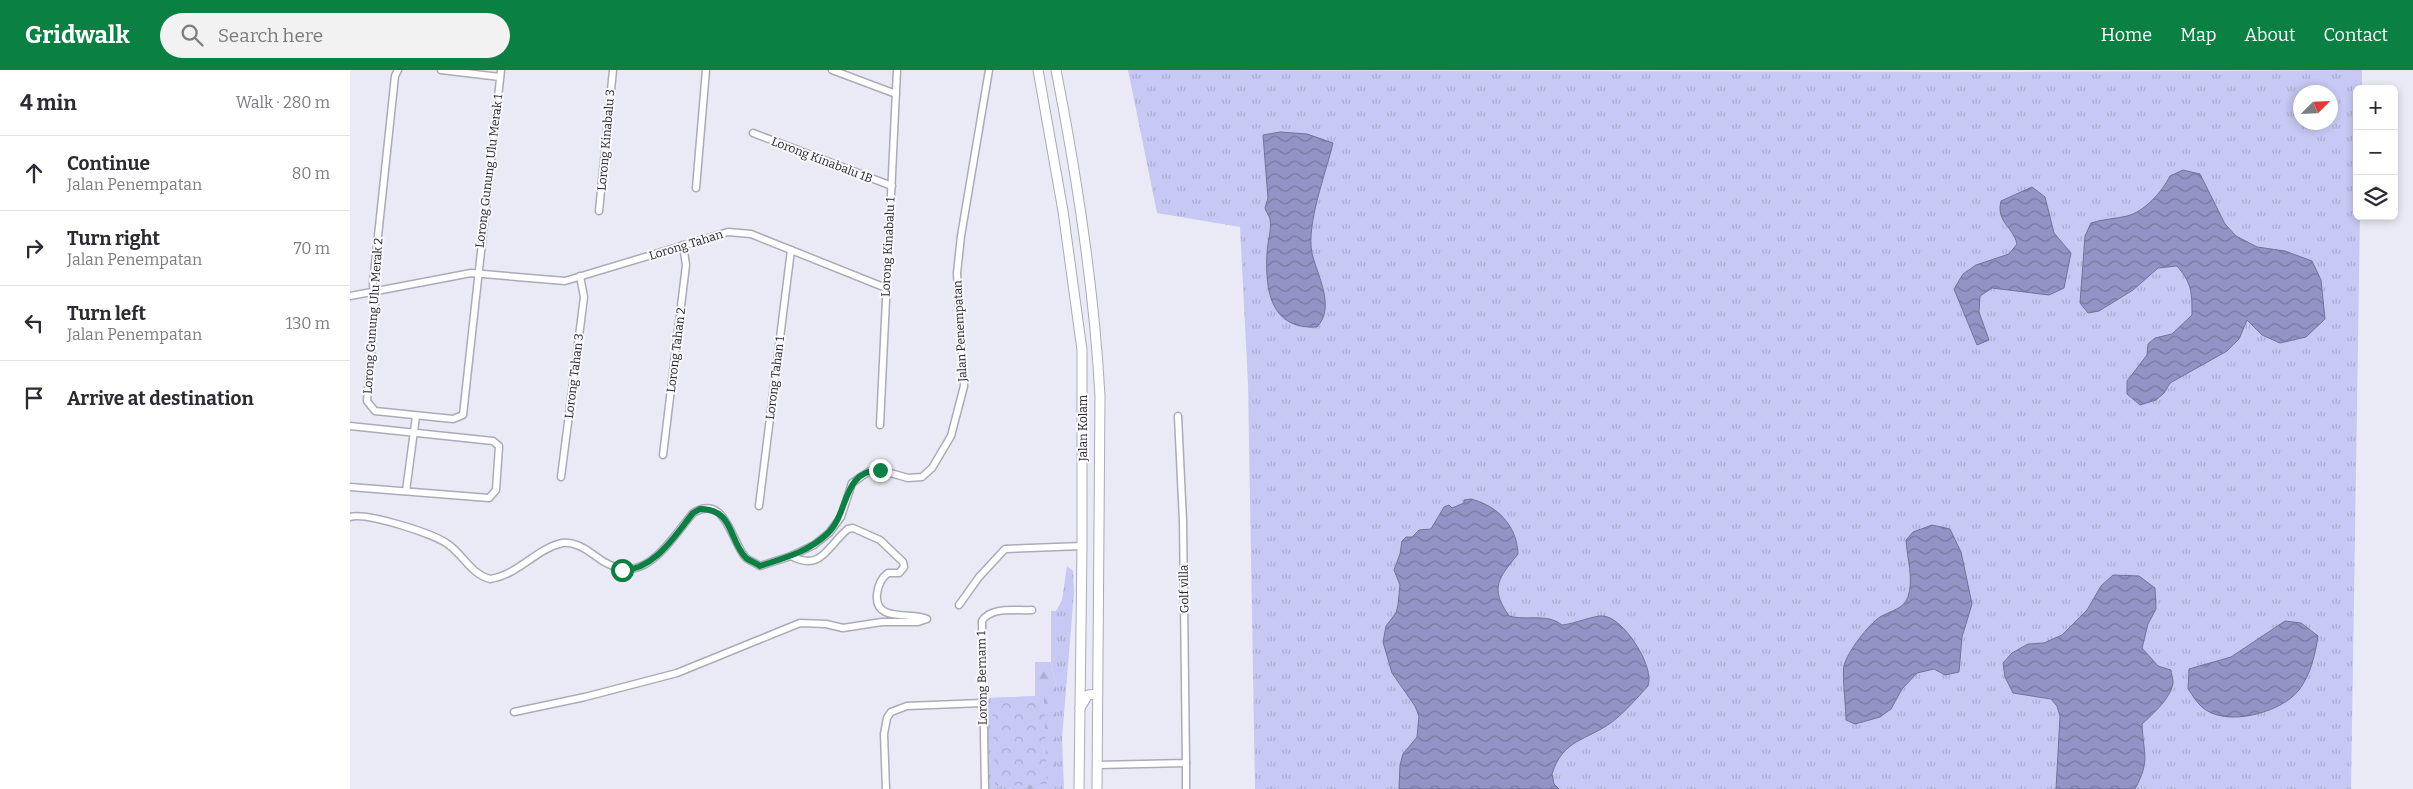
<!DOCTYPE html>
<html lang="en">
<head>
<meta charset="utf-8">
<style>
	:root { --surface:#fff; --page:#f2f2f3; --text:#2b2b33; --muted:#7c7c81; --line:#e1e1e2; --accent:#0b8043 }
	body { margin:0; font-family:Bitter,serif; background:var(--page); color:var(--text) }
	.controls { position:absolute; right:15px; top:15px; display:grid; overflow:hidden; border-radius:8px; box-shadow:0 2px 8px #0003 }
	.controls button { width:45px; height:45px; display:grid; place-items:center; padding:0; border:0; border-bottom:1px solid var(--line); background:var(--surface); color:var(--text); font:25px sans-serif }
	.compass { position:absolute; left:1943px; top:15px; width:45px; height:45px; border-radius:50%; background:var(--surface); box-shadow:0 2px 8px #0003; rotate:66deg }
	.stop { position:absolute; width:15px; height:15px; margin:-11px; border:4px solid #0b8043; border-radius:50%; background:#fff }
	.stop.end { background:#0b8043; border-color:#fff; box-shadow:0 1px 5px #0008 }
	.list { margin:0; padding:0; list-style:none }
	h2 { display:flex; justify-content:space-between; align-items:center; height:65px; margin:0; padding:0 20px; font-size:21px }
	h2 small { font-size:16px; font-weight:400; color:var(--muted) }
	.list li { display:grid; grid-template-columns:32px 1fr auto; gap:15px; align-items:center; box-sizing:border-box; height:75px; padding:0 20px; border-top:1px solid var(--line) }
	.list b { display:block; font-size:19px; white-space:nowrap }
	.list p { margin:0; font-size:16px; white-space:nowrap; color:var(--muted) }
	.list em { font-size:16px; font-style:normal; color:var(--muted) }
	.icon { flex:none; width:28px; height:28px; fill:none; stroke:currentColor; stroke-width:2; stroke-linecap:round; stroke-linejoin:round }
	.map { position:relative; flex:none; width:2063px; height:719px; overflow:hidden }
	header { display:flex; align-items:center; gap:30px; box-sizing:border-box; height:70px; padding:0 25px; background:var(--accent); color:#fff }
	header strong { font-size:24px }
	nav { display:flex; gap:28px; margin-inline-start:auto; font-size:18px }
	.search { width:350px; height:45px; background:var(--page); display:flex; align-items:center; gap:12px; box-sizing:border-box; padding:0 18px; border-radius:28px; color:var(--muted); font-size:19px }
	main { display:flex }
	aside { flex:1; background:var(--surface) }
	.map>svg:first-child { display:block }
	.grass { fill:url(#grass-tufts); fill-rule:evenodd }
	.forest { fill:url(#forest-firs) }
	.park { fill:url(#park-crowns) }
	.water { fill:url(#water-waves); stroke:#727298 }
	.lines { fill:none; stroke-linecap:round; stroke-linejoin:round }
	.street-casing { stroke:#ababb7; stroke-width:9 }
	.secondary-casing { stroke:#ababb7; stroke-width:11 }
	.street { stroke:#fff; stroke-width:6 }
	.secondary { stroke:#fff; stroke-width:9 }
	.route { stroke:#0b8043; stroke-width:6 }
	.labels { text-anchor:middle; stroke-width:4; stroke-linejoin:round; paint-order:stroke }
	.street-label { font-size:12px; fill:#26262b; stroke:#f8f8fd }
</style>
</head>
<body>
<header>
<strong>Gridwalk</strong>
<div class="search"><svg class="icon" aria-label="search" viewBox="0 0 24 24"><circle cx="10" cy="10" r="6"/><path d="M15 15l6 6"/></svg>Search here</div>
<nav><a>Home</a><a>Map</a><a>About</a><a>Contact</a></nav>
</header>
<main>
<aside>
<h2>4 min<small>Walk · 280 m</small></h2>
<ul class="list">
<li><svg class="icon" aria-label="ahead" viewBox="0 0 24 24"><path d="M12 20V5M6 11l6-6 6 6"/></svg><div><b>Continue</b><p>Jalan Penempatan</p></div><em>80 m</em></li>
<li><svg class="icon" aria-label="right" viewBox="0 0 24 24"><path d="M7 20v-9h11M14 6l5 5-5 5"/></svg><div><b>Turn right</b><p>Jalan Penempatan</p></div><em>70 m</em></li>
<li><svg class="icon" aria-label="left" viewBox="0 0 24 24"><path d="M17 20v-9H6M10 6l-5 5 5 5"/></svg><div><b>Turn left</b><p>Jalan Penempatan</p></div><em>130 m</em></li>
<li><svg class="icon" aria-label="arrive" viewBox="0 0 24 24"><path d="M6 21V4h12l-3 4 3 4H6"/></svg><div><b>Arrive at destination</b></div></li>
</ul>
</aside>
<div class="map">
<svg width="2063" height="719" viewBox="0 0 2063 719">
	<defs>
		<pattern id="grass-tufts" width="24" height="20" patternUnits="userSpaceOnUse" patternTransform="scale(1.25)"><rect width="24" height="20" fill="#c7c8f3"/><path d="M3 7l-1-3M5 7V3M7 7l1-3M15 17l-1-3M17 17v-4M19 17l1-3" fill="none" stroke="#abacd0"/></pattern>
		<pattern id="forest-firs" width="22" height="20" patternUnits="userSpaceOnUse" patternTransform="scale(1.25)"><rect width="22" height="20" fill="#c7c8f3"/><path d="M5 1l3.5 6h-7zM16 11l3.5 6h-7z" fill="#abacd0"/></pattern>
		<pattern id="park-crowns" width="20" height="18" patternUnits="userSpaceOnUse" patternTransform="scale(1.25)"><rect width="20" height="18" fill="#c7c8f3"/><path d="M2 6a3 3 0 1 1 6 0M12 15a3 3 0 1 1 6 0" fill="none" stroke="#abacd0"/></pattern>
		<pattern id="water-waves" width="16" height="10" patternUnits="userSpaceOnUse" patternTransform="scale(1.25)"><rect width="16" height="10" fill="#9393c6"/><path d="M0 5q4-4 8 0t8 0" fill="none" stroke="#7878a1"/></pattern>
	</defs>
	<rect width="100%" height="100%" fill="#eaeaf6"/>
	<g class="grass">
		<path d="M778,0L1654,2L2012,0V19H2007V146H2010L2001,719H905L898,313L890,157L807,143ZM1950,22H1980V52H1950Z"/>
		<polygon points="717,496 723,501 724,523 712,668 714,719 706,719 706,616 701,592 701,541 706,541 712,530"/>
		<polygon points="685,626 661,711 661,719 638,719 635,628"/>
	</g>
	<polygon class="forest" points="685,592 701,592 706,616 706,719 661,719 660,711 685,626"/>
	<polygon class="park" points="694,626 697,714 645,716 642,628"/>
	<g class="water">
		<path d="M930,62L957,64L983,73C976,103 956,154 962,183C967,205 986,237 967,257C921,260 915,221 917,184C917,173 922,160 920,149C919,145 916,142 915,138L918,128L913,65Z"/>
		<path d="M1833,100L1850,104L1875,154L1886,166L1907,177L1935,181L1962,191L1971,210L1975,249L1956,267L1930,273L1912,265L1897,250L1889,269L1877,281L1820,313L1814,323L1806,330L1790,335L1777,324V311L1797,285L1798,274L1805,268L1822,264L1842,245C1842,223 1842,213 1827,196L1808,198L1783,220L1749,241L1738,243L1730,233L1735,166L1741,153C1753,149 1765,149 1777,146C1794,142 1812,122 1820,106Z"/>
		<path d="M1682,117L1695,127L1704,163L1721,183L1714,218L1699,225L1642,218L1630,226L1629,242L1639,270L1627,275L1604,219L1613,204L1626,195L1659,184L1667,174C1662,155 1646,152 1651,131Z"/>
		<path d="M1121,429C1148,436 1167,456 1168,484C1149,508 1139,517 1159,546C1177,551 1197,543 1212,555C1224,554 1245,545 1253,546C1273,547 1305,596 1298,616C1287,628 1275,642 1262,652C1236,671 1213,669 1202,704L1204,714L1209,719H1049L1050,695L1053,684L1067,667L1069,646L1065,636L1042,603L1033,572L1036,556L1046,543L1048,535L1050,515L1044,500L1050,484L1052,471L1056,467H1062L1069,460L1081,459L1094,437L1099,435L1102,438L1114,433V430Z"/>
		<path d="M1582,455L1600,459L1611,482L1622,534L1612,567L1609,602L1595,605L1584,599L1567,603L1552,619L1541,639L1530,647L1505,654L1496,650C1496,638 1492,604 1494,596C1497,582 1519,554 1530,547C1540,541 1554,539 1558,527C1564,509 1557,488 1556,470L1563,462Z"/>
		<path d="M1763,505L1789,506L1805,518L1806,539L1798,554L1792,578L1808,596L1821,600C1821,603 1823,608 1823,612C1822,627 1803,644 1792,654C1793,684 1801,689 1785,719H1706L1710,646L1707,636L1701,629L1663,623L1655,607L1653,593L1662,583L1678,574L1694,573L1712,565L1737,540L1751,516Z"/>
		<path d="M1935,551L1951,553L1968,566C1965,585 1961,604 1949,620C1931,643 1875,658 1852,637C1846,632 1842,624 1838,619L1839,599L1881,587Z"/>
	</g>
	<g class="lines">
		<defs>
			<g id="street">
				<polyline points="48,0 45,6 23,213 25,236 17,331 25,341 103,349 113,345 151,0"/>
				<polyline points="91,0 150,7"/>
				<polyline points="482,0 546,24"/>
				<polyline points="403,63 542,116"/>
				<polyline points="346,118 356,0"/>
				<polyline points="249,141 263,0"/>
				<polyline points="0,226 121,203 215,211 378,162 401,164 536,218"/>
				<polyline points="530,355 547,0"/>
				<polyline points="0,356 143,371 149,376 146,420 139,428 0,417"/>
				<polyline points="313,385 336,195 333,175"/>
				<polyline points="211,407 234,227 230,206"/>
				<polyline points="56,421 66,346"/>
				<polyline points="409,436 441,180"/>
				<path d="M0,447C16,442 86,464 99,475C114,486 121,504 140,509C168,505 186,479 212,473C224,471 235,478 244,485C291,522 314,478 343,443C376,423 381,472 396,488C400,491 406,493 410,496L441,486L464,475L479,463L491,447L502,413L512,406L520,401L530,400L558,408L572,407L582,398L601,366L614,316L607,203L611,166L639,0"/>
				<polyline points="609,535 629,507 655,479 732,476"/>
				<path d="M164,642L235,627L327,603L450,553L476,554L493,558L532,552H568L577,549C563,541 524,554 527,524C528,516 531,508 538,503H549L554,497L553,492L530,470L503,458L498,459C477,476 472,502 441,486"/>
				<polyline points="836,693 836,719"/>
				<polyline points="748,695 836,693 833,451 828,346"/>
				<polyline points="536,719 534,664 537,648 541,642 557,636 632,633"/>
				<path d="M635,719L632,551C641,536 666,541 682,540"/>
			</g>
			<g id="secondary">
				<polyline points="688,0 713,141 732,280 732,476 729,719"/>
				<path d="M706,0C727,107 744,216 750,326L747,719"/>
				<polyline points="730,638 738,625 747,624"/>
			</g>
		</defs>
		<use href="#street" class="street-casing"/>
		<use href="#secondary" class="secondary-casing"/>
		<use href="#street" class="street"/>
		<use href="#secondary" class="secondary"/>
	</g>
	<g class="lines">
		<path class="route" d="M272,500C304,501 325,465 343,443L350,439C384,439 378,469 396,488C400,491 406,493 410,496C434,488 458,482 477,464C500,443 491,401 530,400"/>
	</g>
	<g class="labels">
		<g class="street-label">
			<text transform="translate(256 70) rotate(-85)" y="4">Lorong Kinabalu 3</text>
			<text transform="translate(472 90) rotate(21)" y="4">Lorong Kinabalu 1B</text>
			<text transform="translate(139 101) rotate(-83)" y="4">Lorong Gunung Ulu Merak 1</text>
			<text transform="translate(336 175) rotate(-17)" y="4">Lorong Tahan</text>
			<text transform="translate(538 177) rotate(-87)" y="4">Lorong Kinabalu 1</text>
			<text transform="translate(23 246) rotate(-86)" y="4">Lorong Gunung Ulu Merak 2</text>
			<text transform="translate(610 261) rotate(-93)" y="4">Jalan Penempatan</text>
			<text transform="translate(326 280) rotate(-83)" y="4">Lorong Tahan 2</text>
			<text transform="translate(224 306) rotate(-83)" y="4">Lorong Tahan 3</text>
			<text transform="translate(425 308) rotate(-83)" y="4">Lorong Tahan 1</text>
			<text transform="translate(733 358) rotate(-90)" y="4">Jalan Kolam</text>
			<text transform="translate(834 519) rotate(-91)" y="4">Golf villa</text>
			<text transform="translate(632 608) rotate(-91)" y="4">Lorong Bernam 1</text>
		</g>
	</g>
</svg>
<div class="controls">
<button>+</button>
<button>−</button>
<button><svg class="icon" aria-label="layers" viewBox="0 0 24 24"><path d="M12 4l9 5-9 5-9-5zM3 14l9 5 9-5"/></svg></button>
</div>
<svg class="compass" viewBox="-18 -18 36 36"><path d="M0-13l5 13h-10z" fill="#e53935"/><path d="M0 13l5-13h-10z" fill="#7c7c81"/></svg>
<div class="stop" style="left:272px;top:500px"></div>
<div class="stop end" style="left:530px;top:400px"></div>
</div>
</main>
</body>
</html>
